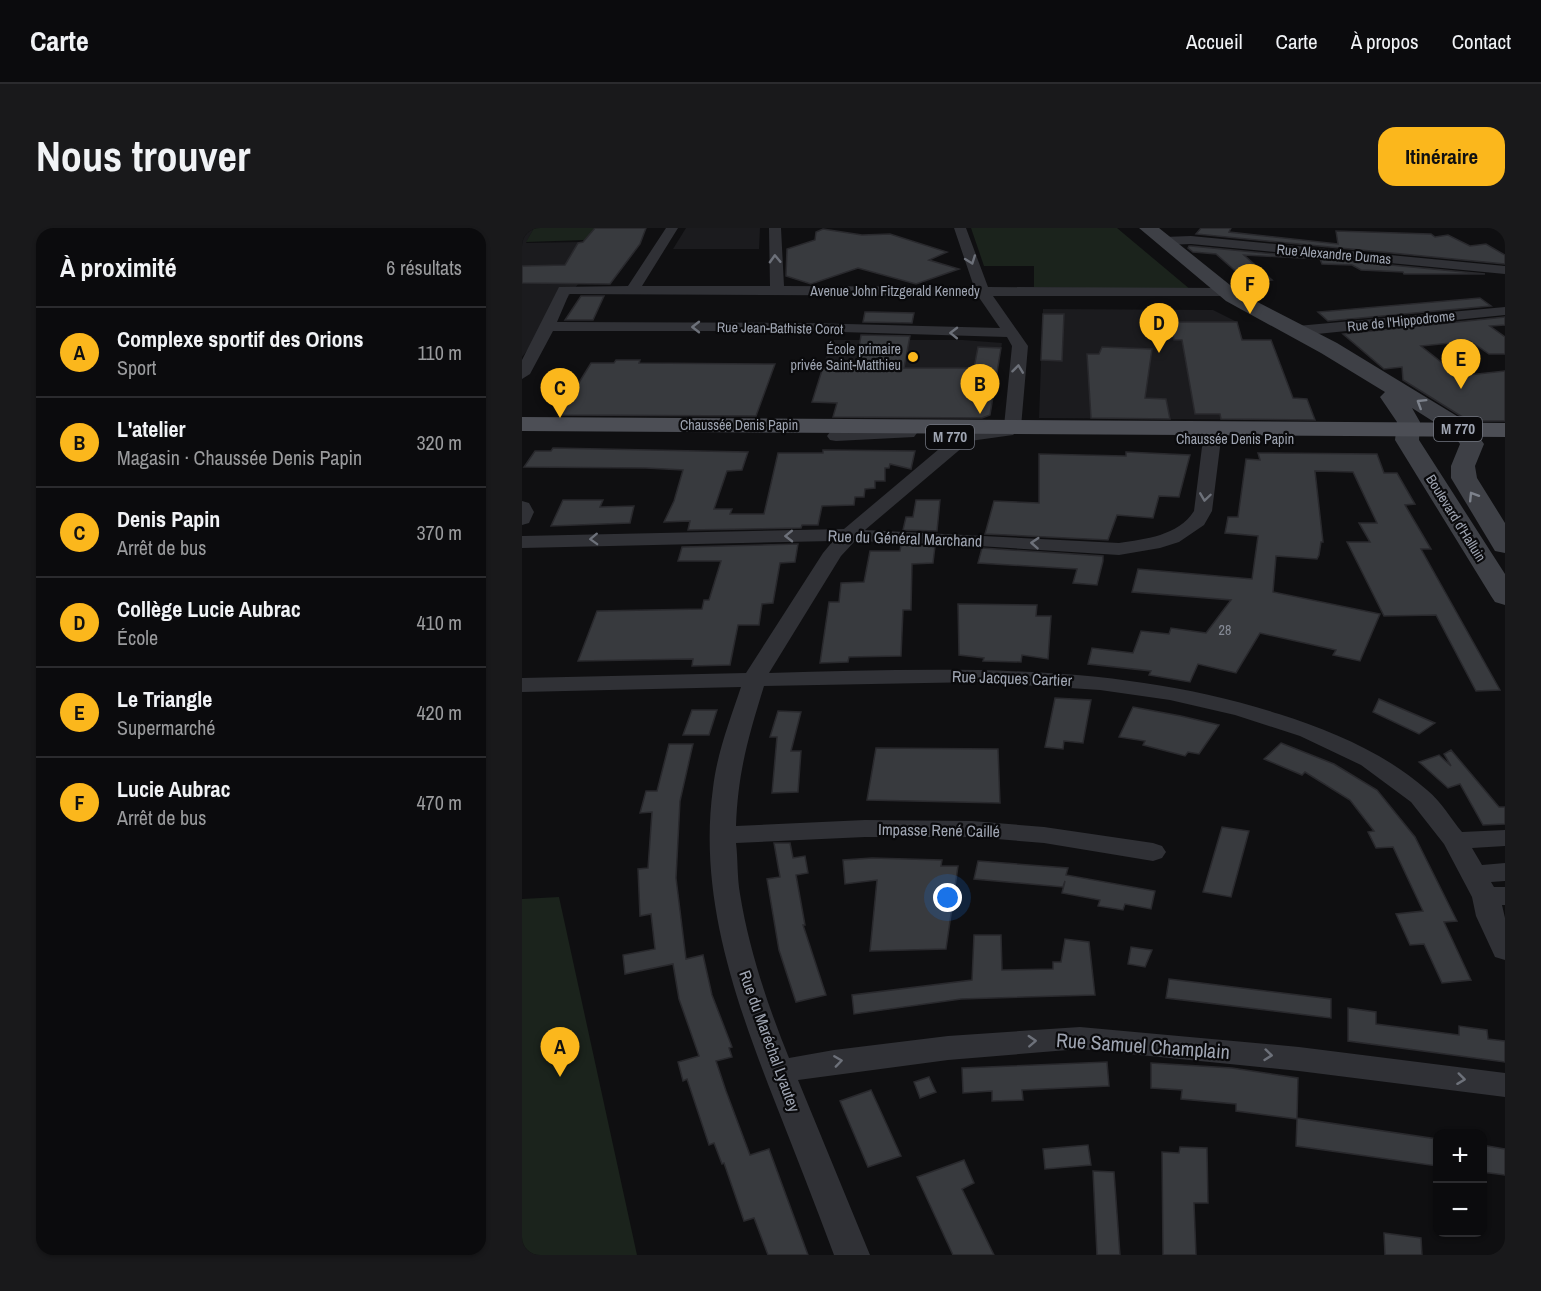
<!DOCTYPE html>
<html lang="fr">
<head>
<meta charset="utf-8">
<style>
	:root { --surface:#0b0b0d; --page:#19191b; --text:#f1f3f6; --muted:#9a9b9d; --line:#2b2b2e; --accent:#fbb71c }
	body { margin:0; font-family:"Archivo Narrow",sans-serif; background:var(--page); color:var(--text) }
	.controls { position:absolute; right:18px; bottom:18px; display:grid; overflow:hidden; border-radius:12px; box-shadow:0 2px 4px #0004 }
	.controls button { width:54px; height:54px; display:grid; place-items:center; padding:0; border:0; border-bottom:2px solid var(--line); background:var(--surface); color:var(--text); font:30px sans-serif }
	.you { position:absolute; left:426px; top:670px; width:21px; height:21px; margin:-15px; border:4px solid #fff; border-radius:50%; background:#1a73e8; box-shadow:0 0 0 9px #1a73e833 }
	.badge { display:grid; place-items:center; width:39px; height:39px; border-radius:50%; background:var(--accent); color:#111; font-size:20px; font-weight:700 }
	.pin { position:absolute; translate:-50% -50px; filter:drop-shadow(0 2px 3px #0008) }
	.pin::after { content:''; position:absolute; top:32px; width:21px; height:18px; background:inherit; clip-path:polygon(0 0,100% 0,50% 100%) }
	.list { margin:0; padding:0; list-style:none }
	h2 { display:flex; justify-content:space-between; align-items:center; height:78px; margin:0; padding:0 24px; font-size:26px }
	h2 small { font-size:20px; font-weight:400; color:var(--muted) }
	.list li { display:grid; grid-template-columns:39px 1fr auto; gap:18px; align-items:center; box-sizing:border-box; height:90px; padding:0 24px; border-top:2px solid var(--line) }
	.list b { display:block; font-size:22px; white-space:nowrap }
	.list p { margin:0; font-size:20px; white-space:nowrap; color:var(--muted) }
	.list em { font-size:20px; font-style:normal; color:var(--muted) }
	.map { position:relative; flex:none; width:983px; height:1027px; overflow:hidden; border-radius:18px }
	header { display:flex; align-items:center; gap:36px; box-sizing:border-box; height:84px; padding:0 30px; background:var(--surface); border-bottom:2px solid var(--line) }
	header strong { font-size:28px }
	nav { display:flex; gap:33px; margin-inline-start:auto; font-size:21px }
	.intro { display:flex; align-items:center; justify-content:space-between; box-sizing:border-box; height:144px; padding:0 36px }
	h1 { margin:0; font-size:42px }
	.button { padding:15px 27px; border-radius:18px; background:var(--accent); color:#111; font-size:21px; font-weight:700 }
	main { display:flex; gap:36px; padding:0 36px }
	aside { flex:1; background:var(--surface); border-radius:18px; box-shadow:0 2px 4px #0004 }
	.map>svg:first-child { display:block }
	.built { fill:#1b1b1e }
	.green { fill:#1b231c }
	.building { fill:#383a3e; stroke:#29292d; stroke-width:1.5 }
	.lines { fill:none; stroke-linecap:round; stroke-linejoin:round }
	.minor { fill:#303136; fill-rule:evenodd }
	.secondary { fill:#3e4046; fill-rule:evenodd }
	.primary { fill:#4c4e55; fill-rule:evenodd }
	.oneway { stroke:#6d717a }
	.oneway2 { stroke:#7d828c }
	.poi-dot { fill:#fbb71c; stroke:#0a0a0c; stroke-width:2 }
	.labels { text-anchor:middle; stroke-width:4.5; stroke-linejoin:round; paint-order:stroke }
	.far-street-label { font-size:14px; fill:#9fa5b2; stroke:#0a0a0c }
	.far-poi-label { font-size:14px; fill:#9fa5b2; stroke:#0a0a0c; text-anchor:end }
	.number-label { font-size:14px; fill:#858a95 }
	.shield { fill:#0a0a0c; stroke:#727680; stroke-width:1.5 }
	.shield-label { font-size:15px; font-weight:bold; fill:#9fa5b2 }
	.street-label { font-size:16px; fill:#9fa5b2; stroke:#0a0a0c }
	.near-street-label { font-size:20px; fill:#9fa5b2; stroke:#0a0a0c }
</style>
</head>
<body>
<header>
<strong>Carte</strong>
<nav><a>Accueil</a><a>Carte</a><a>À propos</a><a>Contact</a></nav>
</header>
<div class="intro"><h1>Nous trouver</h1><a class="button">Itinéraire</a></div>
<main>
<aside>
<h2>À proximité<small>6 résultats</small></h2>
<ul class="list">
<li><span class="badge">A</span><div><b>Complexe sportif des Orions</b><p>Sport</p></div><em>110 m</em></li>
<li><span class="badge">B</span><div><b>L'atelier</b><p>Magasin · Chaussée Denis Papin</p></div><em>320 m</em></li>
<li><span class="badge">C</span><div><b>Denis Papin</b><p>Arrêt de bus</p></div><em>370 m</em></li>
<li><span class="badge">D</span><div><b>Collège Lucie Aubrac</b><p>École</p></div><em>410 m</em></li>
<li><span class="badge">E</span><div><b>Le Triangle</b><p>Supermarché</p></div><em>420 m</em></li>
<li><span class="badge">F</span><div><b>Lucie Aubrac</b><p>Arrêt de bus</p></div><em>470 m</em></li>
</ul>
</aside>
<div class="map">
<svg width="983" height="1027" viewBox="0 0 983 1027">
	<rect width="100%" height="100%" fill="#0f0f11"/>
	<g class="built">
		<polygon points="0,0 12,0 4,15 58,14 76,30 0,129"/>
		<polygon points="164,0 238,0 237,21 151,21"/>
		<polygon points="521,81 691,82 715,94 721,112 749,112 771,170 785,171 793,192 517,190"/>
		<polygon points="309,112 441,112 480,115 472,163 294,162"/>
	</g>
	<g class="green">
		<polygon points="12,0 73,0 63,12 4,14"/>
		<polygon points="449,0 595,0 669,62 512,59 512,38 462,38"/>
		<polygon points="37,669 115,1027 0,1027 0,671"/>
	</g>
	<g class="building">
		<polygon points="73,0 124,0 118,16 88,56 0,55 0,38 43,37 56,15 61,14"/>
		<polygon points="679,0 709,0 707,4 816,16 814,3 909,6 913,9 926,7 948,18 964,16 983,27 983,36 674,6"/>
		<polygon points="301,1 340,7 368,6 425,24 407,32 437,41 394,56 336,40 289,56 264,48 265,21 293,12 294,4"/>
		<polygon points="667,18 669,18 963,46 882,46 881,44 839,42 830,37 800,36 798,31 722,27 750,52 726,54 694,26 671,24 666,20"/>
		<polygon points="59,68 82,68 71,92 43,92"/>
		<polygon points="958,70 969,78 806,93 796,84"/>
		<polygon points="343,84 351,84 392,85 390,95 341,94"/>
		<polygon points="521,86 542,86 540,133 519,132"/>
		<polygon points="983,89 983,97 968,98 983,109 983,126 967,126 948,113 899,118 937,148 983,143 983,193 954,193 942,190 881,152 880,139 862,141 821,106"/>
		<polygon points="649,94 715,94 720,112 749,112 771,170 785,171 793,192 699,191 698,186 673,186 660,112 652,112"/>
		<polygon points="339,107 388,108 382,140 452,140 456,119 479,120 468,187 460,190 311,189 315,175 290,174 301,139 334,140"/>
		<polygon points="580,119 630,121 623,170 644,171 648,191 569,190 565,126 577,126"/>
		<polygon points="94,132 118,132 117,135 253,136 234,188 37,187 69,135 92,135"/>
		<polygon points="31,220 226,224 220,242 205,243 192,281 210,281 208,286 242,286 256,225 301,225 301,222 393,223 389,241 368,236 367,240 363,240 363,253 353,253 353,260 343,261 342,269 333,269 332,277 300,278 296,297 280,297 279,300 166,302 168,293 142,294 152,273 161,242 124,240 2,239 13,223 29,223"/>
		<polygon points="604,224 668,227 657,269 637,268 631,290 595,287 586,312 463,306 472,273 517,275 517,226 604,228"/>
		<polygon points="736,225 855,226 862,245 875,245 893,276 883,277 909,321 899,321 978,462 954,463 914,387 862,388 825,314 848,314 837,295 855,295 831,244 793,243 801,314 799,314 797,327 795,331 754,328 751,364 858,386 838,433 811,427 814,422 738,405 714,445 676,436 668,454 627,447 629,443 566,436 570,420 611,425 619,403 647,406 649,400 684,405 709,372 610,364 616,341 730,351 736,308 703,305 706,289 716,289 724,231 738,232"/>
		<polygon points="41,272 81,272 78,279 112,278 108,295 29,298"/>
		<polygon points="394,272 418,272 415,303 381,302 384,289 391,289"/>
		<polygon points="276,316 273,334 258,335 251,375 240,376 237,397 216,397 208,437 170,438 171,431 56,433 75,383 180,381 182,372 187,372 199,333 156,333 160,319"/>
		<polygon points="379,317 413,318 411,335 390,336 389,382 381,382 379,428 327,429 326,434 298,435 307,374 317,374 319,355 342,354 348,323 378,323"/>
		<polygon points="460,320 581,328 581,333 575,357 551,355 555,341 456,335"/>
		<polygon points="436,376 515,377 514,388 529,388 526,431 500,427 499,434 461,433 462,430 437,427"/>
		<polygon points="533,470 569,472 561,515 542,513 541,521 523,519"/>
		<polygon points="857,471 913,495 897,506 851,484"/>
		<polygon points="611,479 659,488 697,497 677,526 666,524 663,528 621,517 623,513 597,509"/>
		<polygon points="170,482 195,482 187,507 161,507"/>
		<polygon points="256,483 279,484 269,523 279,523 276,564 250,565 255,509 248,509"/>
		<polygon points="759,515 812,536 855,562 893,609 935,693 922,694 949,752 920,755 902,716 888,717 874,686 901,683 871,619 854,620 846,604 852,603 828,572 783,544 780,547 742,531"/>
		<polygon points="147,516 171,516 158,573 154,650 164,731 181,727 190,767 210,819 207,820 210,829 194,833 204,863 228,927 247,921 286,1027 246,1027 232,990 222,993 202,935 200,936 192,915 187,917 165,851 161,853 156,834 177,828 157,771 151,736 103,746 101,727 133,721 129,686 118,688 116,641 126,640 130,584 118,585 124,563 135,563"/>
		<polygon points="354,520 476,521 478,575 345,572"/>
		<polygon points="929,522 977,579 983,579 983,596 961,597 938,556 926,560 897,534 917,527 929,538 922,526"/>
		<polygon points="700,599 727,603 709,669 681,664"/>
		<polygon points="252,615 268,615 271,630 283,628 286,645 274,647 283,697 281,697 304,767 274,774 257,722 245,651 258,649"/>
		<polygon points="350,630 420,632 419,638 436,638 424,721 348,723 355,652 323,656 321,632"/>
		<polygon points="456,633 546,640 544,647 633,663 629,681 603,676 601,682 576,678 578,672 540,665 543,653 541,659 452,651"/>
		<polygon points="452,707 479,707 480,742 531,741 531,734 539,734 543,711 567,714 573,767 439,771 332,786 330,767 450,752"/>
		<polygon points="609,719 630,722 623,739 606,736"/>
		<polygon points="647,751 809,771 809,790 644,770"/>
		<polygon points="826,780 854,784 854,796 937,807 937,798 965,802 966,811 983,813 983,834 826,813"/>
		<polygon points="585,834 587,858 500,862 501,872 470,873 470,863 441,865 440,840"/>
		<polygon points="629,835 710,840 776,850 775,890 915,911 915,938 774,918 775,891 714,883 714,876 659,871 660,862 629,860"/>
		<polygon points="407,849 414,864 398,870 392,854"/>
		<polygon points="349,862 379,928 346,939 318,873"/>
		<polygon points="566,917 569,937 523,941 521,921"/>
		<polygon points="960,917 983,921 983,947 960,944"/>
		<polygon points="658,919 685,920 686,975 672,975 674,1027 641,1027 640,924 657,925"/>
		<polygon points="442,932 452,955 440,961 472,1027 431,1027 395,949"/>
		<polygon points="571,943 592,944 598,1027 575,1027"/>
		<polygon points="862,1005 899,1010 900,1027 863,1027"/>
	</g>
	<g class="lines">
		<g class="minor">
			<path d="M144,0H156L120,58H248L247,0H259L262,58L452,59L432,0H444L466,59L704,60L711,64L704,68H471L506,118L499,199L491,207L448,213L343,302L597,315C623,311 656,308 672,283L681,211L684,207H696L699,211L690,283L682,297L657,314L638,320L597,327L441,317L333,313L319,328L247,445C421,441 588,432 757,486C810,503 863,525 905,562C919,573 929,591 940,604L983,602V618L950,620L960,637L983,635V653L969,654L972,659H983V677H980L983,690V732L973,729L954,688L950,669L922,616L889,574L839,537L778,508L713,487L648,472L578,462L457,454L242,458C226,510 216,544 214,598L343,592L450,593L522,599L631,615L640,618L644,624L640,630L631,633L522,615L450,609H343L214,615C216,631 215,649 218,666C227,722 246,778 267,830L312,822L426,808L558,799L777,819L983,845V869L777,843L558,821L426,832L276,852L348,1027H312C293,976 273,925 253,874C214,774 176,669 191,560C195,525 208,492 219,459L0,464V450L224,445L301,325L311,313L0,320V308L322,301L436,205L463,199L482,198L490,118L485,109L286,103H31L8,146L0,151V132L37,59L106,58ZM47,66L456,68L478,100L286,95L35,94Z"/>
			<polygon points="669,8 983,38 983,46 669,16 642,17 635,13 642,9"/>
			<polygon points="983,79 983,87 775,108 767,103 775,98"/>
			<polygon points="386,200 392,201 395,205 392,209 314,213 308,212 305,208 308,204 314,203"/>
			<polygon points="0,273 7,275 12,284 7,295 0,297"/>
		</g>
		<polygon class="secondary" points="617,0 637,0 718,65 815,115 948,196 962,216 953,238 955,250 983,295 983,325 973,323 929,250 929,238 938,216 931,206 890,180 898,194 897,212 983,346 983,377 973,374 969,368 873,212 875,194 858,169 863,164 799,125 704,73"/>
		<polygon class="primary" points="0,189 983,195 983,209 0,203"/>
	</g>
	<defs><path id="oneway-chevron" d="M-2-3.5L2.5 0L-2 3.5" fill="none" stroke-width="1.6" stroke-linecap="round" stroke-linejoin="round" transform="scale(1.5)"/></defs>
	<g class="oneway">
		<use href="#oneway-chevron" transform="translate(253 31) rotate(-92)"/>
		<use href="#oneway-chevron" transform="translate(449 32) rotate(70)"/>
		<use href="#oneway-chevron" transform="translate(174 99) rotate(-180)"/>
		<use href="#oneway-chevron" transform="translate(432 105) rotate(-179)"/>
		<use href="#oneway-chevron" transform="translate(496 141) rotate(-83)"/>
		<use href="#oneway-chevron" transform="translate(683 269) rotate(98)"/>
		<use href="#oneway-chevron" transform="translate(267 308) rotate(179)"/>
		<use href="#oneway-chevron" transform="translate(72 311) rotate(178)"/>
		<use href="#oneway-chevron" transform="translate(513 315) rotate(-176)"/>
		<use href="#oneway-chevron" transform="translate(510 813) rotate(-3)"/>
		<use href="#oneway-chevron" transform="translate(746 827) rotate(6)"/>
		<use href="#oneway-chevron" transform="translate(316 833) rotate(-8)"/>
		<use href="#oneway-chevron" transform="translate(939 851) rotate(7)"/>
	</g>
	<g class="oneway2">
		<use href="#oneway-chevron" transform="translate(899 175) rotate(-148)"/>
		<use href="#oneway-chevron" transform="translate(951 268) rotate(-122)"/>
	</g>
	<circle class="poi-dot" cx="391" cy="129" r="6"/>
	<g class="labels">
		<g class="far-street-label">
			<text transform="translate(812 26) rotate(5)" y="5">Rue Alexandre Dumas</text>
			<text x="373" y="68">Avenue John Fitzgerald Kennedy</text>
			<text transform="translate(879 93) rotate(-6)" y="5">Rue de l'Hippodrome</text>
			<text transform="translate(258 100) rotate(1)" y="5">Rue Jean-Bathiste Corot</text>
			<text x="217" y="202">Chaussée Denis Papin</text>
			<text x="713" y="216">Chaussée Denis Papin</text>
			<text transform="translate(934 290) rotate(58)" y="5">Boulevard d'Halluin</text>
		</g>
		<g class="far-poi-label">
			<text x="379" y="126">École primaire<tspan x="379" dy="16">privée Saint-Matthieu</tspan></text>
		</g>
		<g class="number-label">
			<text x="703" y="407">28</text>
		</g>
		<g class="shield">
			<rect x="912" y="189" width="48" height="24" rx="4.5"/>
			<rect x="404" y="197" width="48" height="24" rx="4.5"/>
		</g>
		<g class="shield-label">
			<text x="936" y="206">M 770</text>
			<text x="428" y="214">M 770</text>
		</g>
		<g class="street-label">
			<text transform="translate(383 310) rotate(2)" y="6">Rue du Général Marchand</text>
			<text transform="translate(490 450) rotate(2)" y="6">Rue Jacques Cartier</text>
			<text transform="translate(417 602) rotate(1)" y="6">Impasse René Caillé</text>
			<text transform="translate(248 813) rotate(70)" y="6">Rue du Maréchal Lyautey</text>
		</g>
		<g class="near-street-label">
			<text transform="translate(621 818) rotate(4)" y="7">Rue Samuel Champlain</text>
		</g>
	</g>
</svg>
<div class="controls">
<button>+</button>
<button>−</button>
</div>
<div class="you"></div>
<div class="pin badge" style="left:38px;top:849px">A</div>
<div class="pin badge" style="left:458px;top:186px">B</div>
<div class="pin badge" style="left:38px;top:190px">C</div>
<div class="pin badge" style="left:637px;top:125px">D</div>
<div class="pin badge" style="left:939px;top:161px">E</div>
<div class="pin badge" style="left:728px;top:86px">F</div>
</div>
</main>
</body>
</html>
